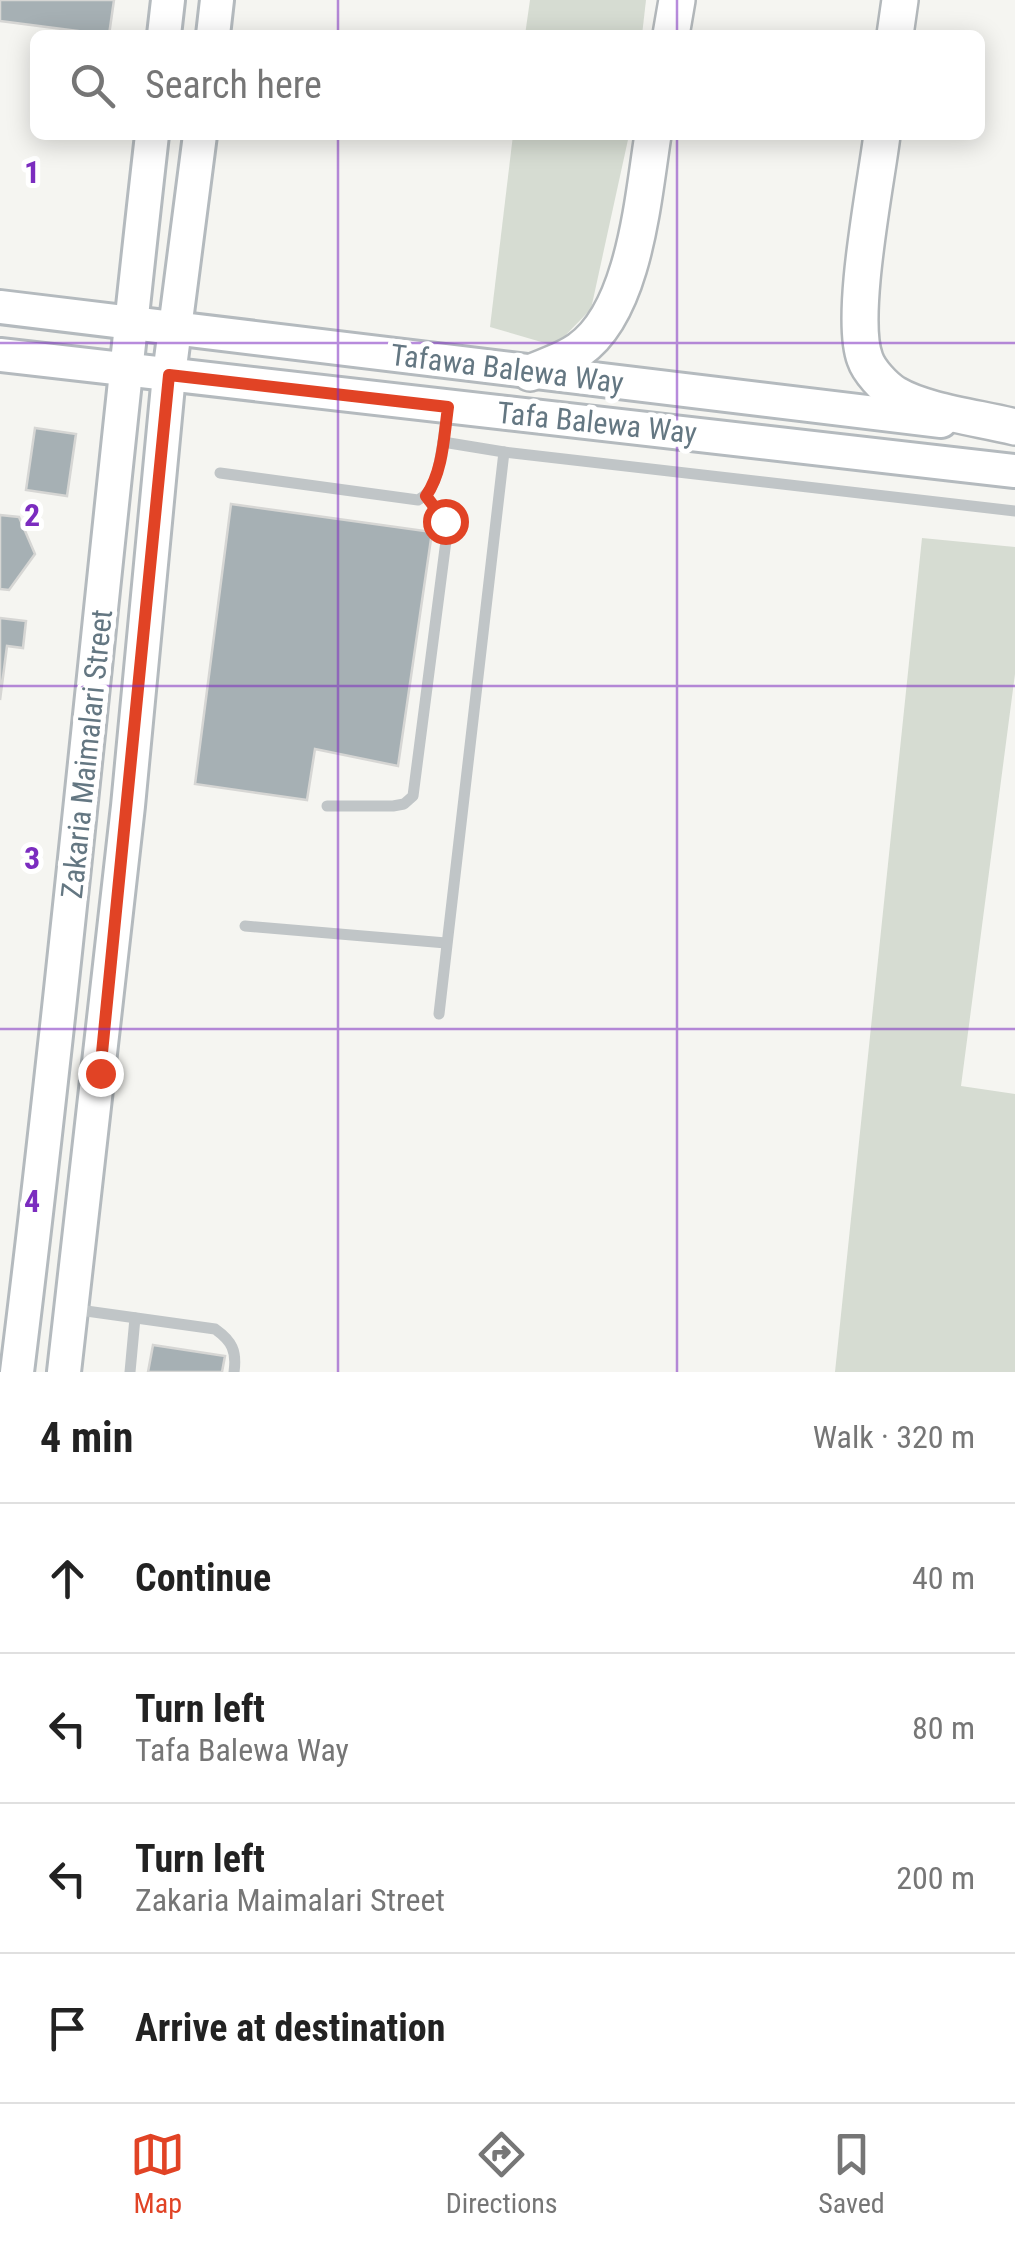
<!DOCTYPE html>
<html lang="en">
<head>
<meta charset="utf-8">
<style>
	:root { --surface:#fff; --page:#f6f6f6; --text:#222; --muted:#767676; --line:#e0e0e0; --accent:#e14325 }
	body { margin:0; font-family:"Roboto Condensed",sans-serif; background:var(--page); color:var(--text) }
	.stop { position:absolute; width:30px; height:30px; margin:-22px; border:8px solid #e14325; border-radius:50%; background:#fff }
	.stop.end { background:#e14325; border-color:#fff; box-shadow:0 2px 10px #0008 }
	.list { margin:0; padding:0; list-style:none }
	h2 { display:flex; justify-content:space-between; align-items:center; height:130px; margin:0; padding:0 40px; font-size:42px }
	h2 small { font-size:32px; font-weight:400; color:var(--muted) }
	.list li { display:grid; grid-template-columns:65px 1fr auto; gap:30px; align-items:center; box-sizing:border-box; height:150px; padding:0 40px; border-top:2px solid var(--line) }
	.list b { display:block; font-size:38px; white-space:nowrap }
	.list p { margin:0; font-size:32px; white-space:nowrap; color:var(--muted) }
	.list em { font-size:32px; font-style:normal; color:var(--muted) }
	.icon { flex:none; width:55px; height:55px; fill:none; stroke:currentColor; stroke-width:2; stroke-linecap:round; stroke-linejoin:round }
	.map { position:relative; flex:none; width:1015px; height:1372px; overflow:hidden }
	.search { position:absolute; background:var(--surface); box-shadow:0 5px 25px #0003; left:30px; right:30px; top:30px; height:110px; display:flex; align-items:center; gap:25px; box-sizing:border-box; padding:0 35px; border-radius:15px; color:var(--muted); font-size:38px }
	.sheet { height:730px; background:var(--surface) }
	nav { display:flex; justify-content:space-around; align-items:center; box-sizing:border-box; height:140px; border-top:2px solid var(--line); background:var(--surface); font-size:28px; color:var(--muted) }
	nav a { display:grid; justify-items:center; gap:5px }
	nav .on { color:var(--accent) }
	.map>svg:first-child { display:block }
	.green { fill:#d6dcd2 }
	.building { fill:#a6b0b4; stroke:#d6d6d4; stroke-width:2.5 }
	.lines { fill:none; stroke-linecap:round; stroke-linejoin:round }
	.secondary-casing { stroke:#b4babe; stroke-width:38 }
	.primary-casing { stroke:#b3b8bb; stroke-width:40 }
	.lane { stroke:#c0c5c7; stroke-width:11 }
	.secondary { stroke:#fff; stroke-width:32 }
	.primary { stroke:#fff; stroke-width:35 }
	.route { stroke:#e14325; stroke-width:12 }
	.grid { fill:none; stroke:#7b2cbf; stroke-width:2.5; stroke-opacity:0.55 }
	.labels { text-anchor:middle; stroke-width:10; stroke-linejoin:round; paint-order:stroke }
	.street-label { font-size:30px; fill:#647782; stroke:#fff }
	.grid-label { font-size:32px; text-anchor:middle; font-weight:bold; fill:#7b2cbf; stroke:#fff; stroke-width:10; stroke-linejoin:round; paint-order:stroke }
</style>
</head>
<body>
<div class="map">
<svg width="1015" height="1372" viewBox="0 0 1015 1372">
	<rect width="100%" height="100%" fill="#f5f5f1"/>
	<g class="green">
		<polygon points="530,0 646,0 642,35 525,35"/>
		<polygon points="513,135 629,135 591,309 555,346 490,327"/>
		<polygon points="922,538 1015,547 1015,674 961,1086 1015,1094 1015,1372 835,1372"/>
	</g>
	<g class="building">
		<polygon points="0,0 114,0 109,35 0,21"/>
		<polygon points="35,428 76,434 67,496 26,490"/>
		<polygon points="231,504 432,532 398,766 315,749 307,800 195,784"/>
		<polygon points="0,515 19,517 35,554 9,590 0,589"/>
		<polygon points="0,618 26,621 23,648 7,646 0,700"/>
		<polygon points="153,1345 225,1356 222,1372 148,1372"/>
	</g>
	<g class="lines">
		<defs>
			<g id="secondary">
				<polyline points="164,35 168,0"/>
				<polyline points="213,35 217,0"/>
				<polyline points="0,307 941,421"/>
				<polyline points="0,355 1015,471"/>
				<path d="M17,1372C68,960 105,547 152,135"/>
				<polyline points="64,1372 128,806 169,375 200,135"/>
			</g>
			<g id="primary">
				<polyline points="671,35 677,0"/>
				<polyline points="895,35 900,0"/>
				<path d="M882,135C876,184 849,317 865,359C869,371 884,387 895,394C925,412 980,418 1015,427"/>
				<path d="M530,373C546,366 565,360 579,350C635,311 643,197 653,135"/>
			</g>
		</defs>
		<use href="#secondary" class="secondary-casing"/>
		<use href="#primary" class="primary-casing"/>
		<g class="lane">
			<polyline points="504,452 1015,511"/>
			<path d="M220,473L418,500C438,490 439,463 443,442"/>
			<polyline points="327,806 393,806 404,804 413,796 447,533 445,521 426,496"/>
			<polyline points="245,926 446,943"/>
			<polyline points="439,1014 504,452 443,442 447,411"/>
			<path d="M72,1309L215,1329C232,1341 237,1351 234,1372"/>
			<polyline points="130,1372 135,1318"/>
		</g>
		<use href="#secondary" class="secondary"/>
		<use href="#primary" class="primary"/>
	</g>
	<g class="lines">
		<path class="route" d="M100,1073L169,375L448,407C444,436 443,472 426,496L445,521"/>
	</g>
	<path class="grid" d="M338,0V35M677,0V35M338,135V1372M677,135V1372M0,343H1015M0,686H1015M0,1029H1015"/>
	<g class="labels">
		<g class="street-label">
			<text transform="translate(507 369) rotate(7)" y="10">Tafawa Balewa Way</text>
			<text transform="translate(597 423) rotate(6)" y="10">Tafa Balewa Way</text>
			<text transform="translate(87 754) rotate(-84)" y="10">Zakaria Maimalari Street</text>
		</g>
	</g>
	<g class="grid-label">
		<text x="32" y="183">1</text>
		<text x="32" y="526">2</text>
		<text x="32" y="869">3</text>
		<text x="32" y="1212">4</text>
	</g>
</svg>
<div class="stop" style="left:445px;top:521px"></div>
<div class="stop end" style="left:100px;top:1073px"></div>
<div class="search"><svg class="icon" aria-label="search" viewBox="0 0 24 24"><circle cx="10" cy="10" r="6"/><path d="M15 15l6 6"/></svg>Search here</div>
</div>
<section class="sheet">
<h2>4 min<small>Walk · 320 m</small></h2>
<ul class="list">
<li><svg class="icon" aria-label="ahead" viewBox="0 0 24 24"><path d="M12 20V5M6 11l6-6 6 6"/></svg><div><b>Continue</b></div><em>40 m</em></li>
<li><svg class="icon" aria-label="left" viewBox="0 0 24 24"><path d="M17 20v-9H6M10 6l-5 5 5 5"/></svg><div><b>Turn left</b><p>Tafa Balewa Way</p></div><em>80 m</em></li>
<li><svg class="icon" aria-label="left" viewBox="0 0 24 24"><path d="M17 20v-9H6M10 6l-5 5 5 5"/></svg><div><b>Turn left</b><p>Zakaria Maimalari Street</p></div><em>200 m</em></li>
<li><svg class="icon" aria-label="arrive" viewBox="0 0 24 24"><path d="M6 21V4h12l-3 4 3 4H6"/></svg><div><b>Arrive at destination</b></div></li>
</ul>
</section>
<nav>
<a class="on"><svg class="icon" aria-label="map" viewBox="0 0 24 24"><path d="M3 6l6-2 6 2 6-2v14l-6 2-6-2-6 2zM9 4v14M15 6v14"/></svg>Map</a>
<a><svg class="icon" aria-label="directions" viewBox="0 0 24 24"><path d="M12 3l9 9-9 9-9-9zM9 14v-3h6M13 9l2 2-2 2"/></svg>Directions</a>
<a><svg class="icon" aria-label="saved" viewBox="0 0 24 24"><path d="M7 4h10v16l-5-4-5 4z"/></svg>Saved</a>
</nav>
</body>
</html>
